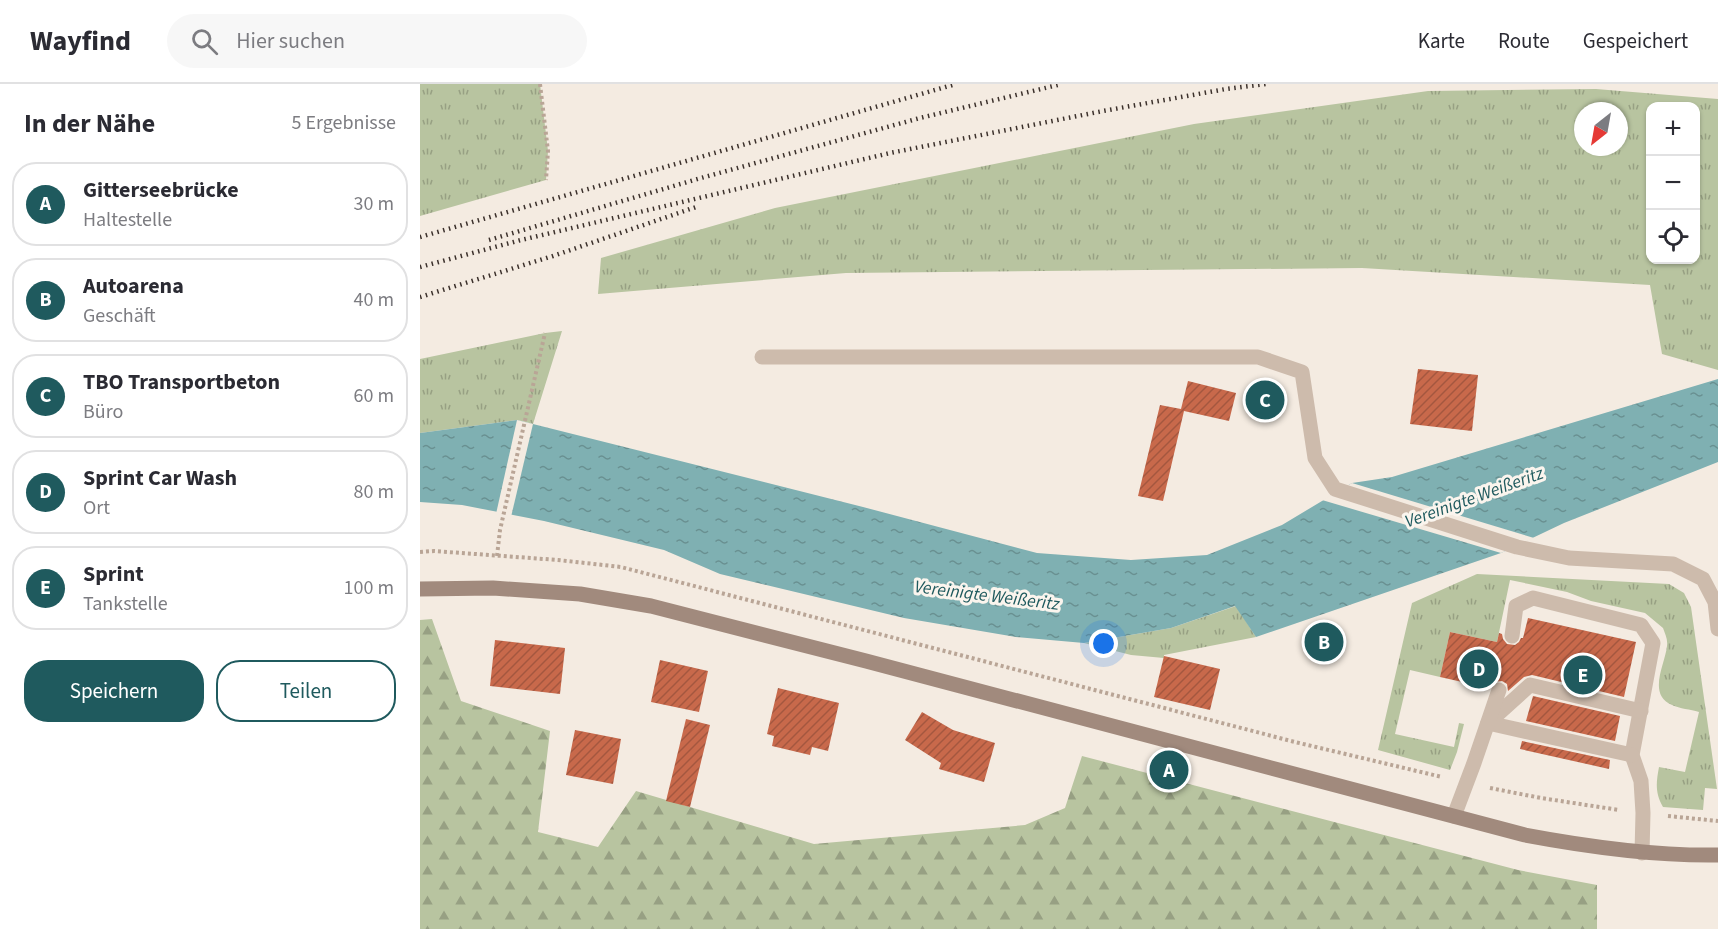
<!DOCTYPE html>
<html lang="de">
<head>
<meta charset="utf-8">
<style>
	:root { --surface:#fff; --page:#f7f7f7; --text:#2b2b33; --muted:#7c7c81; --line:#e1e1e2; --accent:#1f5a5e }
	body { margin:0; font-family:"Source Sans 3",sans-serif; background:var(--page); color:var(--text) }
	.controls { position:absolute; right:18px; top:18px; display:grid; overflow:hidden; border-radius:12px; box-shadow:0 2px 4px #0004 }
	.controls button { width:54px; height:54px; display:grid; place-items:center; padding:0; border:0; border-bottom:2px solid var(--line); background:var(--surface); color:var(--text); font:30px sans-serif }
	.compass { position:absolute; left:1154px; top:18px; width:54px; height:54px; border-radius:50%; background:var(--surface); box-shadow:0 2px 4px #0004; rotate:211deg }
	.you { position:absolute; left:684px; top:560px; width:21px; height:21px; margin:-15px; border:4px solid #fff; border-radius:50%; background:#1a73e8; box-shadow:0 0 0 9px #1a73e833 }
	.badge { display:grid; place-items:center; width:39px; height:39px; border-radius:50%; background:var(--accent); color:#fff; font-size:20px; font-weight:700 }
	.pin { position:absolute; translate:-50% -50%; border:3px solid #fff; box-shadow:0 2px 6px #0006 }
	.list { margin:0; padding:0; list-style:none }
	h2 { display:flex; justify-content:space-between; align-items:center; height:78px; margin:0; padding:0 24px; font-size:26px }
	h2 small { font-size:20px; font-weight:400; color:var(--muted) }
	.list li { display:grid; grid-template-columns:39px 1fr auto; gap:18px; align-items:center; box-sizing:border-box; height:84px; margin:0 12px 12px; padding:0 12px; border:2px solid var(--line); border-radius:24px }
	.list b { display:block; font-size:22px; white-space:nowrap }
	.list p { margin:0; font-size:20px; white-space:nowrap; color:var(--muted) }
	.list em { font-size:20px; font-style:normal; color:var(--muted) }
	.actions { display:flex; gap:12px; padding:18px 24px }
	.actions a { flex:1; padding:14px 0; border:2px solid var(--accent); border-radius:24px; text-align:center; font-size:21px; color:var(--accent) }
	.actions .main { background:var(--accent); color:#fff }
	.icon { flex:none; width:33px; height:33px; fill:none; stroke:currentColor; stroke-width:2; stroke-linecap:round; stroke-linejoin:round }
	.map { position:relative; flex:none; width:1298px; height:845px; overflow:hidden }
	header { display:flex; align-items:center; gap:36px; box-sizing:border-box; height:84px; padding:0 30px; background:var(--surface); border-bottom:2px solid var(--line) }
	header strong { font-size:28px }
	nav { display:flex; gap:33px; margin-inline-start:auto; font-size:21px }
	.search { width:420px; height:54px; background:var(--page); display:flex; align-items:center; gap:15px; box-sizing:border-box; padding:0 21px; border-radius:33px; color:var(--muted); font-size:22px }
	main { display:flex }
	aside { flex:1; background:var(--surface) }
	.map>svg:first-child { display:block }
	.grass { fill:url(#grass-tufts); fill-rule:evenodd }
	.forest { fill:url(#forest-firs) }
	.water { fill:url(#water-ripples) }
	.pier { fill:#f4ebe1 }
	.building { fill:url(#building-hatch) }
	.lines { fill:none; stroke-linecap:round; stroke-linejoin:round }
	.path { stroke:#b9a596; stroke-width:4; stroke-dasharray:3 3; stroke-linecap:butt }
	.lane { stroke:#cdbbac; stroke-width:15 }
	.secondary { stroke:#a18a7d; stroke-width:15 }
	.rail { stroke:#3b302b; stroke-width:4.5; stroke-dasharray:1.5 4.5; stroke-linecap:butt }
	.labels { text-anchor:middle; stroke-width:6; stroke-linejoin:round; paint-order:stroke }
	.water-label { font-size:18px; font-style:italic; fill:#1f5a5e; stroke:#fbf5ee }
</style>
</head>
<body>
<header>
<strong>Wayfind</strong>
<div class="search"><svg class="icon" aria-label="search" viewBox="0 0 24 24"><circle cx="10" cy="10" r="6"/><path d="M15 15l6 6"/></svg>Hier suchen</div>
<nav><a>Karte</a><a>Route</a><a>Gespeichert</a></nav>
</header>
<main>
<aside>
<h2>In der Nähe<small>5 Ergebnisse</small></h2>
<ul class="list">
<li><span class="badge">A</span><div><b>Gitterseebrücke</b><p>Haltestelle</p></div><em>30 m</em></li>
<li><span class="badge">B</span><div><b>Autoarena</b><p>Geschäft</p></div><em>40 m</em></li>
<li><span class="badge">C</span><div><b>TBO Transportbeton</b><p>Büro</p></div><em>60 m</em></li>
<li><span class="badge">D</span><div><b>Sprint Car Wash</b><p>Ort</p></div><em>80 m</em></li>
<li><span class="badge">E</span><div><b>Sprint</b><p>Tankstelle</p></div><em>100 m</em></li>
</ul>
<div class="actions"><a class="main">Speichern</a><a>Teilen</a></div>
</aside>
<div class="map">
<svg width="1298" height="845" viewBox="0 0 1298 845">
	<defs>
		<pattern id="grass-tufts" width="24" height="20" patternUnits="userSpaceOnUse" patternTransform="scale(1.5)"><rect width="24" height="20" fill="#b8c4a0"/><path d="M3 7l-1-3M5 7V3M7 7l1-3M15 17l-1-3M17 17v-4M19 17l1-3" fill="none" stroke="#97a083"/></pattern>
		<pattern id="forest-firs" width="22" height="20" patternUnits="userSpaceOnUse" patternTransform="scale(1.5)"><rect width="22" height="20" fill="#b8c4a0"/><path d="M5 1l3.5 6h-7zM16 11l3.5 6h-7z" fill="#97a083"/></pattern>
		<pattern id="water-ripples" width="26" height="14" patternUnits="userSpaceOnUse" patternTransform="scale(1.5)"><rect width="26" height="14" fill="#7fb0b2"/><path d="M2 4q2-2 4 0t4 0M15 11q2-2 4 0t4 0" fill="none" stroke="#699091"/></pattern>
		<pattern id="building-hatch" width="6" height="6" patternUnits="userSpaceOnUse" patternTransform="scale(1.5)"><rect width="6" height="6" fill="#c8694b"/><path d="M-1 1l2-2M0 6l6-6M5 7l2-2" fill="none" stroke="#a4573f"/></pattern>
	</defs>
	<rect width="100%" height="100%" fill="#f4ebe1"/>
	<g class="grass">
		<polygon points="0,0 120,0 128,67 126,96 0,132"/>
		<path d="M1176,5L1298,15V286L1242,270L1230,201L942,184L426,189L178,210L181,174L355,124L774,40L1008,7ZM1276,22V176H1230V22ZM1163,27H1199V63H1163Z"/>
		<polygon points="142,247 113,340 97,336 0,349 0,275 125,249"/>
		<path d="M1057,490L1249,500L1264,509L1271,523L1297,705L1285,704L1283,726L1243,723C1235,709 1236,699 1239,683L1265,688L1279,628C1270,625 1260,625 1252,621C1227,610 1245,581 1247,562C1248,555 1245,550 1243,544L1225,529L1171,517L1147,508L1090,496L1077,558L1030,548L1020,593L990,586L975,650L1034,663L1039,639L1044,640L1037,668L1030,686L958,666L992,519Z"/>
		<polygon points="816,522 836,553 744,571 744,574 711,571 664,559 751,544"/>
	</g>
	<polygon class="forest" points="12,535 41,617 130,647 118,748 178,763 216,707 394,760 605,741 645,724 662,672 1098,786 1177,801 1177,845 0,845 0,536"/>
	<polygon class="water" points="1298,295 1298,378 1144,439 1081,469 836,553 815,522 751,544 664,559 596,553 484,534 300,490 244,466 124,437 42,421 0,418 0,349 97,336 443,423 617,469 711,476 787,471 862,441 932,399 972,393"/>
	<g class="pier">
		<polygon points="97,336 113,340 91,433 76,430"/>
		<polygon points="932,399 1114,454 1081,469 902,416"/>
	</g>
	<g class="building">
		<polygon points="998,285 1058,291 1052,347 990,340"/>
		<polygon points="768,297 816,309 809,337 764,327 743,417 718,412 740,321 761,325"/>
		<polygon points="1108,534 1216,558 1204,613 1112,591 1104,593 1088,607 1087,600 1082,597 1073,598 1069,604 1020,593 1030,548 1077,558 1079,549 1082,550 1083,555 1087,560 1095,561 1099,558 1101,554 1103,554"/>
		<polygon points="75,556 145,564 140,610 70,602"/>
		<polygon points="744,572 800,585 790,626 734,613"/>
		<polygon points="240,576 288,587 279,628 231,618"/>
		<polygon points="358,604 419,619 408,667 392,663 390,671 352,662 354,652 347,650"/>
		<polygon points="1113,612 1200,632 1195,657 1106,637"/>
		<polygon points="502,628 533,646 575,659 564,698 519,685 521,679 485,656"/>
		<polygon points="266,635 290,641 270,723 246,717"/>
		<polygon points="155,646 201,655 193,700 146,691"/>
		<polygon points="1102,657 1190,676 1189,685 1100,665"/>
	</g>
	<g class="lines">
		<g class="path">
			<polyline points="120,0 128,67 126,96"/>
			<polyline points="0,468 14,467 138,476 201,483 875,658 1022,693"/>
			<polyline points="77,472 80,446 125,249"/>
			<polyline points="1070,704 1121,714 1199,726"/>
			<polyline points="1248,732 1298,737"/>
		</g>
		<g class="lane">
			<polyline points="342,273 838,273 882,288 895,374 915,405 1097,463 1149,474 1253,480 1283,495 1295,518 1298,545"/>
			<polyline points="1092,552 1096,522 1113,514 1221,541 1233,559 1212,671 1221,697 1223,729 1222,769"/>
			<polyline points="1068,639 1110,601 1221,627"/>
			<polyline points="1068,639 1212,671"/>
			<polyline points="1034,732 1054,679 1079,606"/>
		</g>
		<path class="secondary" d="M0,505L73,504L160,510L231,522L446,577L1105,751C1169,763 1233,772 1298,771"/>
		<g class="rail">
			<polyline points="0,153 536,0"/>
			<polyline points="69,156 281,94 500,34 642,0"/>
			<polyline points="0,183 101,156 470,69 683,27 806,5 846,0"/>
			<polyline points="0,213 133,172 279,122"/>
		</g>
	</g>
	<g class="labels">
		<g class="water-label">
			<text transform="translate(1054 413) rotate(-20)" y="6">Vereinigte Weißeritz</text>
			<text transform="translate(567 511) rotate(7)" y="6">Vereinigte Weißeritz</text>
		</g>
	</g>
</svg>
<div class="controls">
<button>+</button>
<button>−</button>
<button><svg class="icon" aria-label="locate" viewBox="0 0 24 24"><circle cx="12" cy="12" r="6"/><path d="M12 2v4M12 18v4M2 12h4M18 12h4"/></svg></button>
</div>
<svg class="compass" viewBox="-18 -18 36 36"><path d="M0-13l5 13h-10z" fill="#e53935"/><path d="M0 13l5-13h-10z" fill="#7c7c81"/></svg>
<div class="you"></div>
<div class="pin badge" style="left:749px;top:686px">A</div>
<div class="pin badge" style="left:904px;top:558px">B</div>
<div class="pin badge" style="left:845px;top:316px">C</div>
<div class="pin badge" style="left:1059px;top:585px">D</div>
<div class="pin badge" style="left:1163px;top:591px">E</div>
</div>
</main>
</body>
</html>
